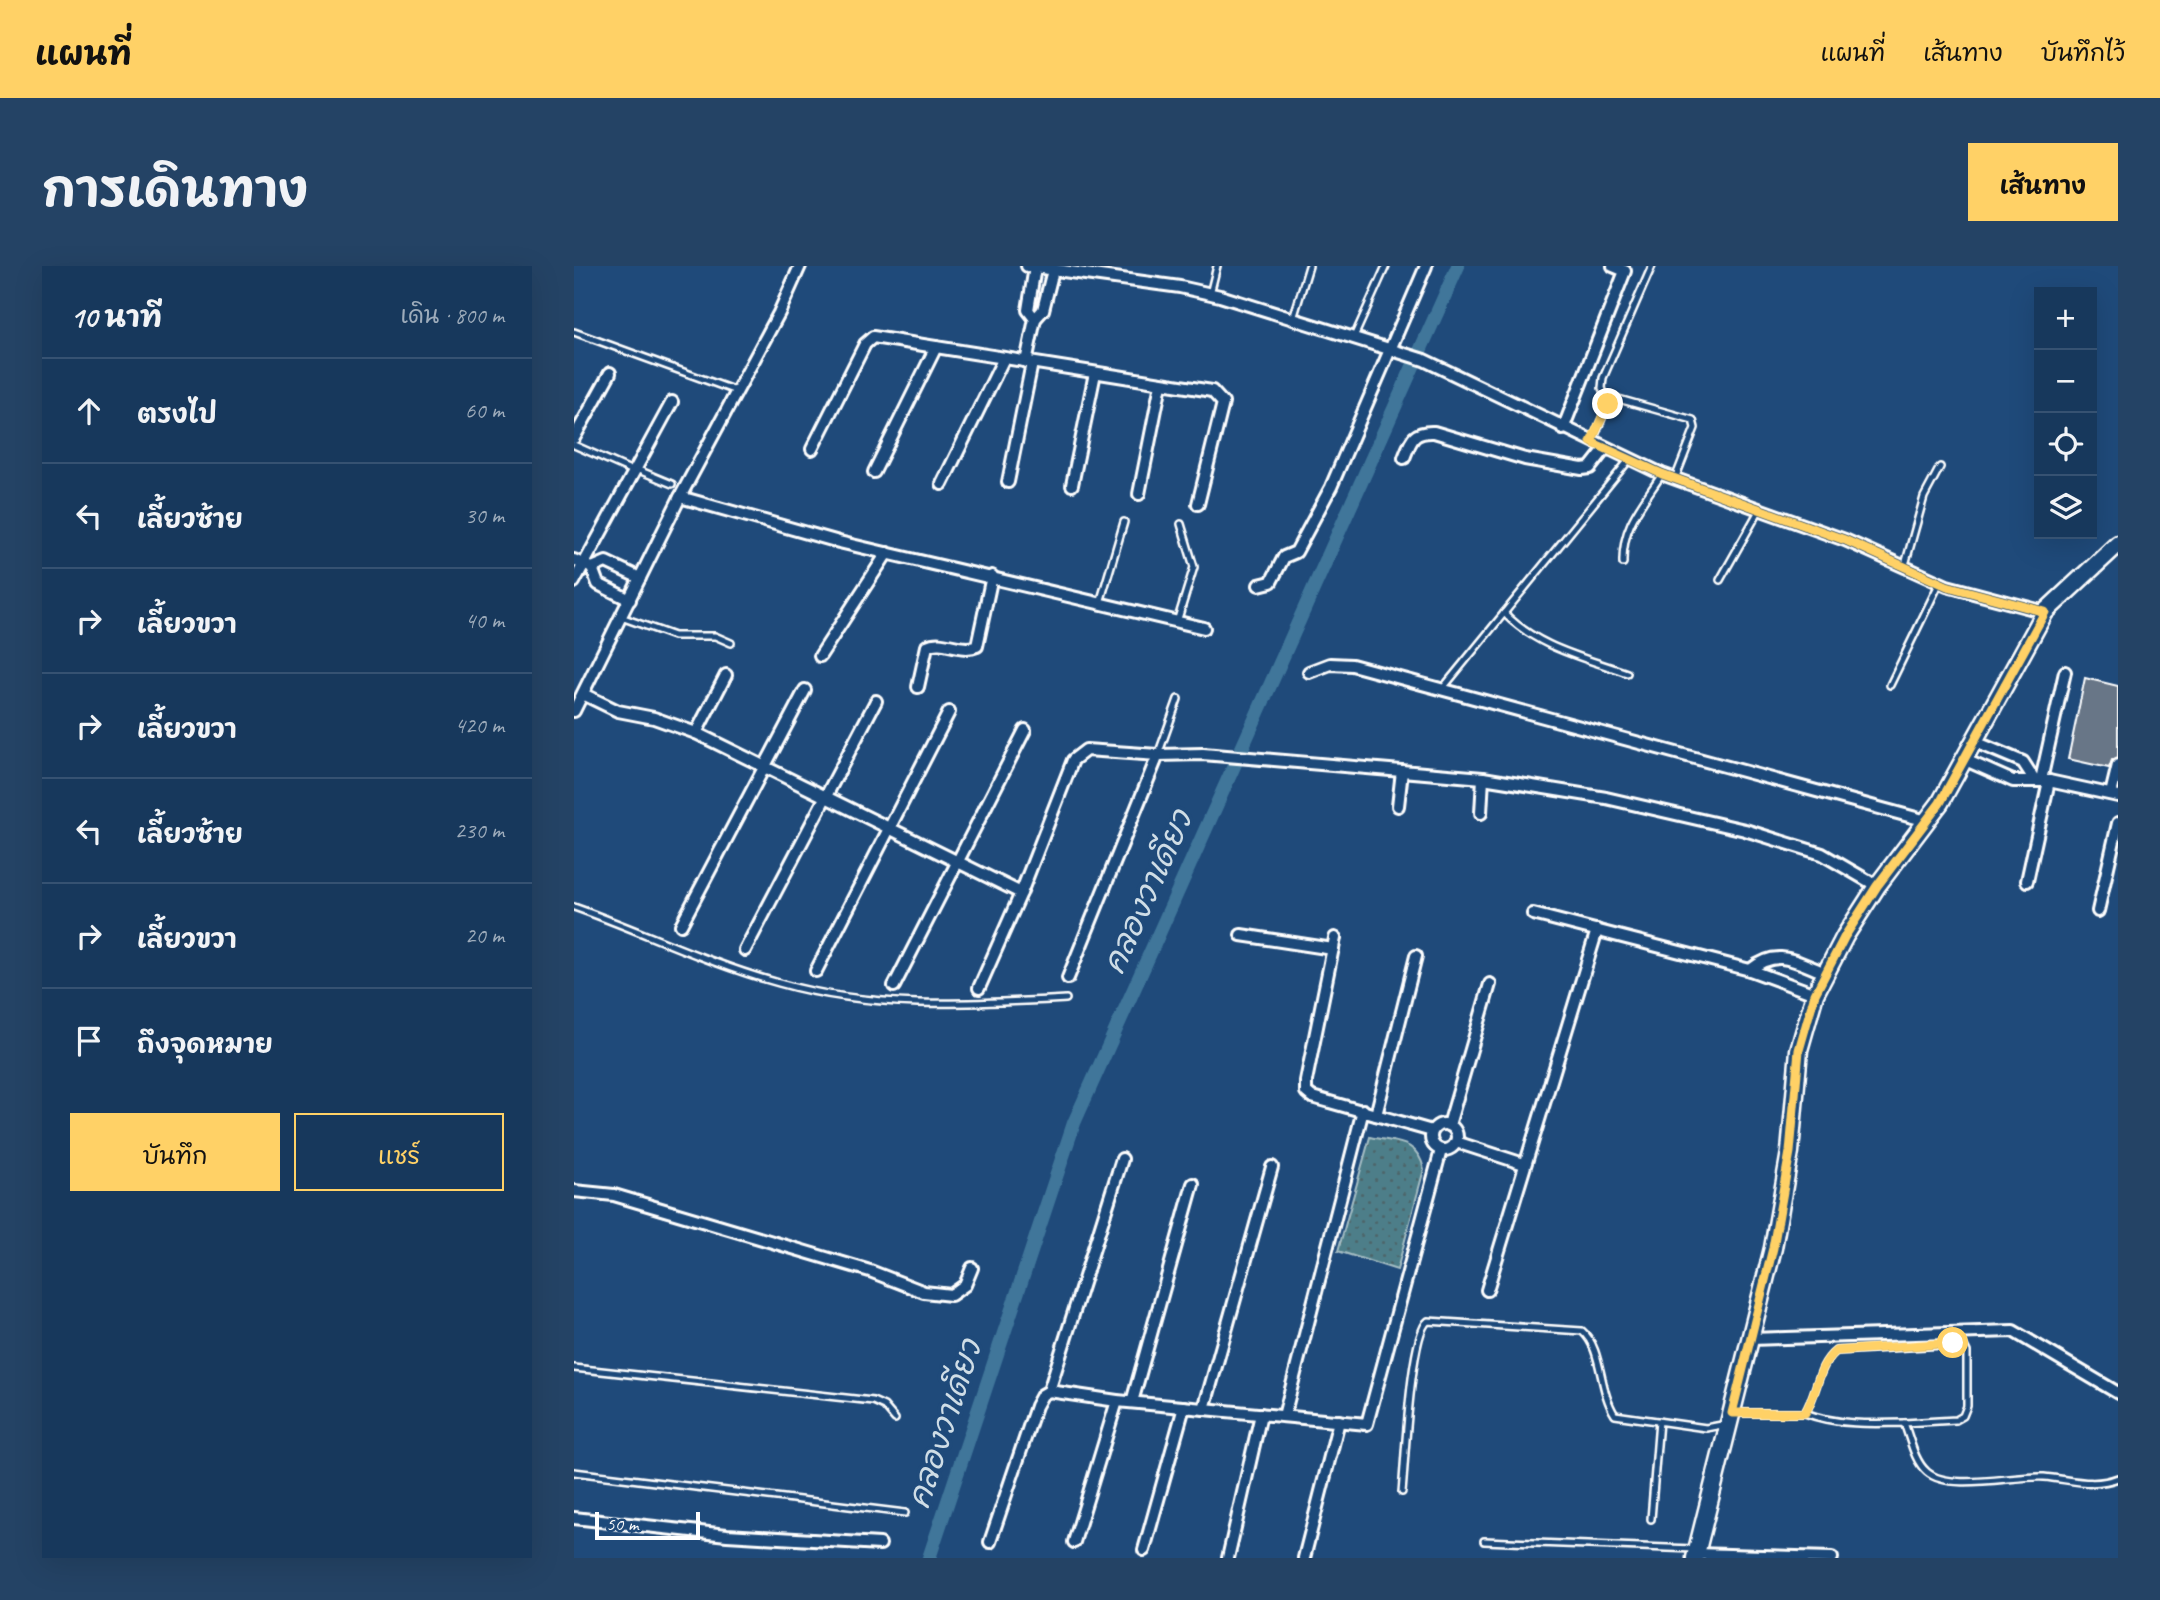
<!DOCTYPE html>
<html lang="th">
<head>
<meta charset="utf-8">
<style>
	:root { --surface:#17385c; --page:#244365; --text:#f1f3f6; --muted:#9eacbb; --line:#365272; --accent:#ffd166 }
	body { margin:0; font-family:Caveat,"Playpen Sans Thai",sans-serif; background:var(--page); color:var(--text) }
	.controls { position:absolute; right:21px; top:21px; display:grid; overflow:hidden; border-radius:0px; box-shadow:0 7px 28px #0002 }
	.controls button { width:63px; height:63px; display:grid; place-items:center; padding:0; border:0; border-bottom:2px solid var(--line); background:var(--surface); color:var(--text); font:35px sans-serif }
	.scale { position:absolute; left:21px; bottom:18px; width:105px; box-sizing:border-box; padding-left:7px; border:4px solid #fff; border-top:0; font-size:19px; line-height:24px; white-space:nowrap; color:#fff; -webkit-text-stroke:5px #1f4a7a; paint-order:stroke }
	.stop { position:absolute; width:21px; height:21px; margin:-16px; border:5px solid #ffd166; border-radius:50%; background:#fff }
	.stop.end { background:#ffd166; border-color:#fff; box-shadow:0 2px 7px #0008 }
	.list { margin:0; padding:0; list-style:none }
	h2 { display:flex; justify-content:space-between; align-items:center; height:91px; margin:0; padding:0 28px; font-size:30px }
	h2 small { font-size:23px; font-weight:400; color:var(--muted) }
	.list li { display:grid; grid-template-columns:46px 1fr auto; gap:21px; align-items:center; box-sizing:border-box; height:105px; padding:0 28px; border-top:2px solid var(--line) }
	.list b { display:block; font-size:26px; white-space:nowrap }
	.list em { font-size:23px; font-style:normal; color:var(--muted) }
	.actions { display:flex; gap:14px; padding:21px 28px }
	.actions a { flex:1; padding:16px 0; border:2px solid var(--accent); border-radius:0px; text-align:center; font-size:24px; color:var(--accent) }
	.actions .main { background:var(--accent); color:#111 }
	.icon { flex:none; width:38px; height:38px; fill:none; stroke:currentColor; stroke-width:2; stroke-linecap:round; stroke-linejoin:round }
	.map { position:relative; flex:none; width:1544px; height:1292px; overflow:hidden; border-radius:0px }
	header { display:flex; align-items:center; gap:42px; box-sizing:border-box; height:98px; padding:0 35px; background:var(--accent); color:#111 }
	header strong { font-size:33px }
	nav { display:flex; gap:38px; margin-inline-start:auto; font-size:24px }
	.intro { display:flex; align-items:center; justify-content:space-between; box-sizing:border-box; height:168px; padding:0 42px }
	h1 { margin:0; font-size:49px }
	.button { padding:18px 32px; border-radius:0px; background:var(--accent); color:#111; font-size:24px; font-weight:700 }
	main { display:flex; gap:42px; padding:0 42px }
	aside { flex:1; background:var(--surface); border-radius:0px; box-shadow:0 7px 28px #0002 }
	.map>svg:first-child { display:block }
	.park { fill:url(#park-dots); stroke:#a6bec4; stroke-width:2 }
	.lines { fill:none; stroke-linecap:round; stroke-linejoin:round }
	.canal { stroke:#3f769a; stroke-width:14 }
	.building { fill:#687687; stroke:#fff; stroke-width:2 }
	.lane-casing { stroke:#fff; stroke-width:10 }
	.street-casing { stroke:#fff; stroke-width:16 }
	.secondary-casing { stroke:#fff; stroke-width:21 }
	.lane { stroke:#1f4a7a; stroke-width:5 }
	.street { stroke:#1f4a7a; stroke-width:10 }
	.secondary { stroke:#1f4a7a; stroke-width:16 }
	.route { stroke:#ffd166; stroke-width:9 }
	.labels { text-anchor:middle; stroke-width:7; stroke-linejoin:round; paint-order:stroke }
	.water-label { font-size:32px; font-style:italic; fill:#cfdde6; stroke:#1f4a7a }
</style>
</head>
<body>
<header>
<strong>แผนที่</strong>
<nav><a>แผนที่</a><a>เส้นทาง</a><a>บันทึกไว้</a></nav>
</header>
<div class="intro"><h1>การเดินทาง</h1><a class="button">เส้นทาง</a></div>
<main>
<aside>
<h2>10 นาที<small>เดิน · 800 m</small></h2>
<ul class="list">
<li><svg class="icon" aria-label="ahead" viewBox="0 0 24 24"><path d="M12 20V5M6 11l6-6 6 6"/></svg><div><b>ตรงไป</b></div><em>60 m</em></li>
<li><svg class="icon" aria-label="left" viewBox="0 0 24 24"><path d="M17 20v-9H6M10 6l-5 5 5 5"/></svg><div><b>เลี้ยวซ้าย</b></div><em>30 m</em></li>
<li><svg class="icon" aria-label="right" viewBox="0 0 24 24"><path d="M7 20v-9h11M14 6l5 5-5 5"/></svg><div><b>เลี้ยวขวา</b></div><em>40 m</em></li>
<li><svg class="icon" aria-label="right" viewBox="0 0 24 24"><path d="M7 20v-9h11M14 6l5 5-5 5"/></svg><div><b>เลี้ยวขวา</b></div><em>420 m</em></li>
<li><svg class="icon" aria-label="left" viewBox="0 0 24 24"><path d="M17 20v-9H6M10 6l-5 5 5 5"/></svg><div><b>เลี้ยวซ้าย</b></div><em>230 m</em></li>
<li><svg class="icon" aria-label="right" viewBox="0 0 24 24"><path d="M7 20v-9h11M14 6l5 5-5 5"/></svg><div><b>เลี้ยวขวา</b></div><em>20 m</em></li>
<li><svg class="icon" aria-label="arrive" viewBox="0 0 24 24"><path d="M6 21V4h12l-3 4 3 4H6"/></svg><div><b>ถึงจุดหมาย</b></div></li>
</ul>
<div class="actions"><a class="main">บันทึก</a><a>แชร์</a></div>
</aside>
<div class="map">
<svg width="1544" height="1292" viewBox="0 0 1544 1292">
	<defs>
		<pattern id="park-dots" width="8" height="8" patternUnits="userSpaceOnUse" patternTransform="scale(1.75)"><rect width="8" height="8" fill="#4e7e89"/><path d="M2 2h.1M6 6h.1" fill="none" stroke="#4d656a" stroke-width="1.8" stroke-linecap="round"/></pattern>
	</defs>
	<rect width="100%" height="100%" fill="#1f4a7a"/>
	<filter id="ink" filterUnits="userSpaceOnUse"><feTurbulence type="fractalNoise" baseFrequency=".0143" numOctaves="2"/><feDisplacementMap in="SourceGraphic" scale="14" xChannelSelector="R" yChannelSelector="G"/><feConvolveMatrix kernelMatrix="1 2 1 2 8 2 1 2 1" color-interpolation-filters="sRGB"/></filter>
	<g filter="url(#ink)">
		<path class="park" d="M796,871C822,877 843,873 850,903L823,1004L764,985Z"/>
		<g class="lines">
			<polyline class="canal" points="355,1292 500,857 884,0"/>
		</g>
		<polygon class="building" points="1511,412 1544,420 1544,491 1538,494 1535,502 1494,493"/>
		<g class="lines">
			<defs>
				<g id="lane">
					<polyline points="636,28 643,0"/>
					<polyline points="719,53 735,0"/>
					<polyline points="0,66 162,125"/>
					<polyline points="780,71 812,0"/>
					<polyline points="1034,138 1028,122 1029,112 1078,0"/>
					<polyline points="1019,174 1034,138 1041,132 1119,154 1121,162 1101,213"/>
					<polyline points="0,179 61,206"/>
					<polyline points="62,203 98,218"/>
					<path d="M1049,297C1048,259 1068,239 1088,208"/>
					<polyline points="1331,299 1350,231 1366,201"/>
					<polyline points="1146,314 1186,243"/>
					<polyline points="526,337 550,256"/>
					<path d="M930,347C964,382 1009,391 1053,407"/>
					<polyline points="47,351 100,370 141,370 157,377"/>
					<polyline points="603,356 620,301 607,258"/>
					<polyline points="1316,419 1365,318"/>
					<polyline points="869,422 1055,194"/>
					<polyline points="584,489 604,433"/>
					<path d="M0,641C68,665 135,698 205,717C299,744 396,738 492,733"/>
					<polyline points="0,1102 299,1135 310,1140 321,1153"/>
					<path d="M1160,1147H1231C1244,1126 1243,1100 1262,1085L1389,1078L1393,1086V1140L1389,1150L1382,1154L1330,1157"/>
					<path d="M1231,1147C1262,1159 1298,1158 1330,1157C1336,1172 1340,1195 1353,1206C1376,1226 1440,1209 1470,1211C1495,1213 1519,1222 1544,1212"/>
					<polyline points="0,1206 331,1247"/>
					<path d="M828,1226C831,1198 836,1068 854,1055L1008,1065C1029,1083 1024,1123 1041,1149L1132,1162L1153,1158"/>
					<polyline points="1077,1253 1085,1155"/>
					<polyline points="910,1275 1120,1283"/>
				</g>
				<g id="street">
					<polyline points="453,0 606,21 646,30 850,94 1088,208 1271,274 1373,320 1471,346"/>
					<polyline points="461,53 454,44 461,1"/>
					<polyline points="452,96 461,53 469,44 479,4"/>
					<polyline points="989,163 1051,5 1039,0"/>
					<polyline points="0,172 36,107"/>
					<polyline points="238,183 291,78 299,71 638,125 649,137 624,238"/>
					<path d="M830,192C837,174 839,165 860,166L951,193L1008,203L1016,202L1031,183"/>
					<polyline points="300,206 362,81"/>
					<polyline points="434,216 458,97"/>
					<polyline points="368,218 430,92"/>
					<polyline points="498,219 521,107"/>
					<polyline points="565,228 587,118"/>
					<polyline points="106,231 265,276 630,362"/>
					<polyline points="0,294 18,302 24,318 56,334"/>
					<polyline points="18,302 32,296 66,312"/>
					<polyline points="0,316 98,136"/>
					<polyline points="685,319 697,316 710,291 722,286 757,221 852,0"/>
					<polyline points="246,390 313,287"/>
					<polyline points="735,406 756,398 778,399 1353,555"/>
					<path d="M344,421L353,380C369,372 386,387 403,380L418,310"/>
					<polyline points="9,428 44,445 80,452 122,467 447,627"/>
					<polyline points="0,445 106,231 205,47 226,0"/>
					<polyline points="122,467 152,409"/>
					<polyline points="1399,475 1449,496 1460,513"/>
					<polyline points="1389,493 1439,515 1475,515 1544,530"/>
					<polyline points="1467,514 1491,406"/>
					<polyline points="1537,528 1544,499"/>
					<polyline points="824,540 828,505"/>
					<polyline points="907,547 909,512"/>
					<polyline points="1453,615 1475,515"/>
					<polyline points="1524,645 1544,557"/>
					<polyline points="959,648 1176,704 1241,728"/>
					<polyline points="107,659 231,424"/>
					<polyline points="667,669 759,683"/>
					<polyline points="761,672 732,815 732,826 738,831 858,865"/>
					<polyline points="171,684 302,435"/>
					<path d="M1176,704C1204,681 1222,696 1252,707"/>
					<polyline points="242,705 375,446"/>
					<polyline points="494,712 584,489"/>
					<polyline points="320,720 451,464"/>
					<polyline points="405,722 447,627 499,494 512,484 584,489 629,488 909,512 1032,532 1171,564 1248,588 1303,620"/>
					<polyline points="802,849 842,690"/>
					<circle cx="870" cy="871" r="13"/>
					<polyline points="875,859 916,718"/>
					<polyline points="882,876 950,898"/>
					<polyline points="0,925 40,929 296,1005 350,1026 377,1029 391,1019 398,1002"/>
					<polyline points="913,1024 1023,664"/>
					<polyline points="1177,1073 1439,1065 1544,1127"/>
					<polyline points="475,1125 543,1135 793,1158 867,884"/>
					<polyline points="558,1136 619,918"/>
					<polyline points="630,1143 698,901"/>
					<polyline points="710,1150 789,844"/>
					<polyline points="0,1252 153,1269 306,1278"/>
					<polyline points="416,1276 462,1140 468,1129 475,1125 548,893"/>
					<polyline points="500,1276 543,1135"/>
					<polyline points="570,1284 610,1141"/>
					<polyline points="1122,1288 1258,1292"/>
					<polyline points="654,1292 687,1148"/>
					<polyline points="730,1292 765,1155"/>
				</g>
				<polyline id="secondary" points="1121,1292 1199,982 1216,886 1225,784 1241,728 1271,670 1303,620 1366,537 1471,346 1544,278"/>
			</defs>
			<use href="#lane" class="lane-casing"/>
			<use href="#street" class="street-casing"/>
			<use href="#secondary" class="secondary-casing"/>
			<use href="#lane" class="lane"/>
			<use href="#street" class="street"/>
			<use href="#secondary" class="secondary"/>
		</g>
	</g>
	<g class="lines" filter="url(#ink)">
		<path class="route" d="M1034,138L1017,176L1088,208L1271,274L1373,320L1471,346L1366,537L1303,620L1271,670L1241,728L1225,784L1216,886L1199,982L1158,1147H1231C1244,1126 1243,1100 1262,1085L1379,1077"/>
	</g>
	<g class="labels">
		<g class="water-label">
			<text transform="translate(573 626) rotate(-66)" y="11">คลองวาเดียว</text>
			<text transform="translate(370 1158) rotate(-72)" y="11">คลองวาเดียว</text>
		</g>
	</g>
</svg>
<div class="controls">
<button>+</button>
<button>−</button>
<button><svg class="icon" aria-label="locate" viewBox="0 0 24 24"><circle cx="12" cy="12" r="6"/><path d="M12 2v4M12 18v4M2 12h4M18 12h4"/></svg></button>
<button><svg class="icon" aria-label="layers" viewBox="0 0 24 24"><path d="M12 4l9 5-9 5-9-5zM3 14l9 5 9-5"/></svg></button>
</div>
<div class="scale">50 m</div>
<div class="stop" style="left:1379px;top:1077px"></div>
<div class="stop end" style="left:1034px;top:138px"></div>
</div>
</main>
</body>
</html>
